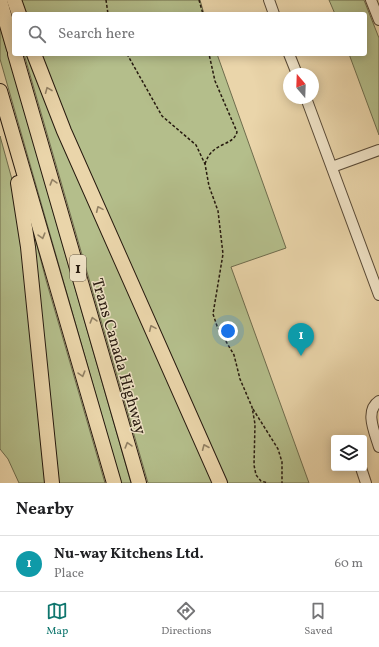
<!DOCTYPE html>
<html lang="en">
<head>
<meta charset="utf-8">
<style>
	:root { --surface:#fff; --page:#f2f2f2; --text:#202124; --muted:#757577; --line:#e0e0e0; --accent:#0f766e }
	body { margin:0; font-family:Vollkorn,serif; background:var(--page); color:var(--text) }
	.controls { position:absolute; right:12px; bottom:12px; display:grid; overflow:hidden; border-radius:4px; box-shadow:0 2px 10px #0003 }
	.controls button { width:36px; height:36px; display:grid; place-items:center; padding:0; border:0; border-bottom:1px solid var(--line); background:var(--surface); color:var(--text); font:20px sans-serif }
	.compass { position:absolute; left:283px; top:68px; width:36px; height:36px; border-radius:50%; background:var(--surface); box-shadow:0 2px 10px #0003; rotate:341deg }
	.you { position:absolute; left:228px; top:331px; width:14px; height:14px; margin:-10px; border:3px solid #fff; border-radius:50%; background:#1a73e8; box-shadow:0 0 0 6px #1a73e833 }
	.badge { display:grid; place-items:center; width:26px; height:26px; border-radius:50%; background:var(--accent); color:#fff; font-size:13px; font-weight:700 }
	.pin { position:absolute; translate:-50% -33px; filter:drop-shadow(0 1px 2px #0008) }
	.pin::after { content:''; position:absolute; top:21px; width:14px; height:12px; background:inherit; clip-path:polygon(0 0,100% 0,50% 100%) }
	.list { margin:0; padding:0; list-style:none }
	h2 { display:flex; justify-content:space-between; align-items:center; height:52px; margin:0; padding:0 16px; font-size:17px }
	h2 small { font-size:13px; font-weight:400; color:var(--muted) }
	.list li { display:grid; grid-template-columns:26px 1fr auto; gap:12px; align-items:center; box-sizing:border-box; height:56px; padding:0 16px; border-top:1px solid var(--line) }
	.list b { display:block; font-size:15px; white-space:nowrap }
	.list p { margin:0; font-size:13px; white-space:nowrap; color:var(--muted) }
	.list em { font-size:13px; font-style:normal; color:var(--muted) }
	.icon { flex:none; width:22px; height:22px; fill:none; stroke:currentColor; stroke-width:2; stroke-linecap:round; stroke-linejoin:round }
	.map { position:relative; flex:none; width:379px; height:483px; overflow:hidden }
	.search { position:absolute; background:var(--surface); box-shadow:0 2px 10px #0003; left:12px; right:12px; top:12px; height:44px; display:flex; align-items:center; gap:10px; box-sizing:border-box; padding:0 14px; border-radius:4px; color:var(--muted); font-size:15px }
	.sheet { height:108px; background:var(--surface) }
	nav { display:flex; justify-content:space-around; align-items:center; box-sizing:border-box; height:56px; border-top:1px solid var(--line); background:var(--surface); font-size:11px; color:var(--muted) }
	nav a { display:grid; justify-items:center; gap:2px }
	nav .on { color:var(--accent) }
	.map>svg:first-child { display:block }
	.green { fill:#b4be8b; stroke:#6e6c4d }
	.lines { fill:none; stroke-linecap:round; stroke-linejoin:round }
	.minor-casing { stroke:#584936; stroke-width:12 }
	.highway-casing { stroke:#271a0f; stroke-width:16 }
	.path { stroke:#271a0f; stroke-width:1.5; stroke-dasharray:3 2; stroke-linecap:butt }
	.minor { stroke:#f1e4c8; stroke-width:10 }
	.highway { stroke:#ead5aa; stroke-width:14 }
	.oneway { stroke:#928164 }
	.labels { text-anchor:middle; stroke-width:3; stroke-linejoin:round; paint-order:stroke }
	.shield { fill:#f1e4c8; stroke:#645746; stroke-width:1 }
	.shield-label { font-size:15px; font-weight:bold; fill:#271a0f }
	.street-label { font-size:16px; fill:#271a0f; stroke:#f1e4c8 }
</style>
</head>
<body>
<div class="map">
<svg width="379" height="483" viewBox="0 0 379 483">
	<rect width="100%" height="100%" fill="#ead5aa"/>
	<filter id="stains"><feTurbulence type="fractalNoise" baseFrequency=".005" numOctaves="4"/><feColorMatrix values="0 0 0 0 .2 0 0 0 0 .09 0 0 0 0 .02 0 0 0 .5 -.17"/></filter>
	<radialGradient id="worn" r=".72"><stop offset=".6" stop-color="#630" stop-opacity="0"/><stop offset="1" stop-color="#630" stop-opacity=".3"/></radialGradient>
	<g class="green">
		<polygon points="17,0 200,0 204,14 22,14"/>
		<polygon points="329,0 364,0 379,38 379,135 349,54 365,54 365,14 335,14"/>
		<polygon points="0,26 131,483 121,483 0,59"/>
		<polygon points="24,54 30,54 217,483 148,483"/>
		<polygon points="38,54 217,54 286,248 231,267 309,483 224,483"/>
		<polygon points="0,136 16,194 48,483 19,483 8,459 0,449"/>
		<polygon points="24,195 46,280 105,483 56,483"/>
	</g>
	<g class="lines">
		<defs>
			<g id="minor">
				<polyline points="269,0 274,14"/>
				<polyline points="371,0 379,20"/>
				<polyline points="289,54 297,74"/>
				<polyline points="306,98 379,295"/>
				<polyline points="332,167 379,150"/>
				<path d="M379,401C364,411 375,433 379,447"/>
				<polyline points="361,468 366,483"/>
			</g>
			<g id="highway">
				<polyline points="14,0 19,14"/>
				<polyline points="0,1 14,49"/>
				<polyline points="15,54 139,483"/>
				<polyline points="34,54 64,131 220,483"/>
				<polyline points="0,91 114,483"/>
				<polyline points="18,183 28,247 52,483"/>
			</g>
		</defs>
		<use href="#minor" class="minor-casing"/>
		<use href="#highway" class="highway-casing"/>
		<g class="path">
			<polyline points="106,0 108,14"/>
			<polyline points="199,0 203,14"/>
			<polyline points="127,54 162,116 196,145 205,164 209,186 218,211 223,254 213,314 217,326 234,355 240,379 252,407 255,424 254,465 256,475 261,481 268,483"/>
			<path d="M205,164C212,141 233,147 237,132L215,81L209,54"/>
			<polyline points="253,409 278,449 282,462 282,483"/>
		</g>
		<use href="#minor" class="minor"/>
		<use href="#highway" class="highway"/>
	</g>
	<defs><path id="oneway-chevron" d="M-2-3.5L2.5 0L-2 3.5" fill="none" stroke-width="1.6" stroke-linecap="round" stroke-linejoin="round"/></defs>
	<g class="oneway">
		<use href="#oneway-chevron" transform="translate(48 90) rotate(-112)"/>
		<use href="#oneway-chevron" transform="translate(53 182) rotate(-106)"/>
		<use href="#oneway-chevron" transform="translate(99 209) rotate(-114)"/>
		<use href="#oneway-chevron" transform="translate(42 236) rotate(74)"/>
		<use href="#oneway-chevron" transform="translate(93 320) rotate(-106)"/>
		<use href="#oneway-chevron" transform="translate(152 328) rotate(-114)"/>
		<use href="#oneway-chevron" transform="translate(82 374) rotate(74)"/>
		<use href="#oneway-chevron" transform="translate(128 445) rotate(-106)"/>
		<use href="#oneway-chevron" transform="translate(205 447) rotate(-113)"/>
	</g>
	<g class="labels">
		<rect class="shield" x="70" y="255" width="16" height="26" rx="3"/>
		<g class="shield-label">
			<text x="78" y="273">1</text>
		</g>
		<g class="street-label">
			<text transform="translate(120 356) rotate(74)" y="6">Trans Canada Highway</text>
		</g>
	</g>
	<rect width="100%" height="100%" filter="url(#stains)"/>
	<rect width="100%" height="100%" fill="url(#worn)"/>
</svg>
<div class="controls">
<button><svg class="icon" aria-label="layers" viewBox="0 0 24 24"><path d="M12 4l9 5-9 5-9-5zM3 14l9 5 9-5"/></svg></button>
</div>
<svg class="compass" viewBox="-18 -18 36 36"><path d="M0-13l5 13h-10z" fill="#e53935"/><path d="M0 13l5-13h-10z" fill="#757577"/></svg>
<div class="you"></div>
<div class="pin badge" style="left:301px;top:356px;background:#0f9aa8">1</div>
<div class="search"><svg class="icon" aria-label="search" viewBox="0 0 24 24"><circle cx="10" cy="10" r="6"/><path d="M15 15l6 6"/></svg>Search here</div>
</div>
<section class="sheet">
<h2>Nearby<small></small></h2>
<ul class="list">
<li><span class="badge" style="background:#0f9aa8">1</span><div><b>Nu-way Kitchens Ltd.</b><p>Place</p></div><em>60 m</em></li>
</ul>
</section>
<nav>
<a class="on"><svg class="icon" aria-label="map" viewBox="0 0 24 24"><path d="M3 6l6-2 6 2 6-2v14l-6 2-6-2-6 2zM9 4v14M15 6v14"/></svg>Map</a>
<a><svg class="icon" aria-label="directions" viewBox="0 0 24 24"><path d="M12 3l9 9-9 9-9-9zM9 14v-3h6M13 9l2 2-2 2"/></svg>Directions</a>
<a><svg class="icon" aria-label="saved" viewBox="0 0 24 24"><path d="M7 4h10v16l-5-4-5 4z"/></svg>Saved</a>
</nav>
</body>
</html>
